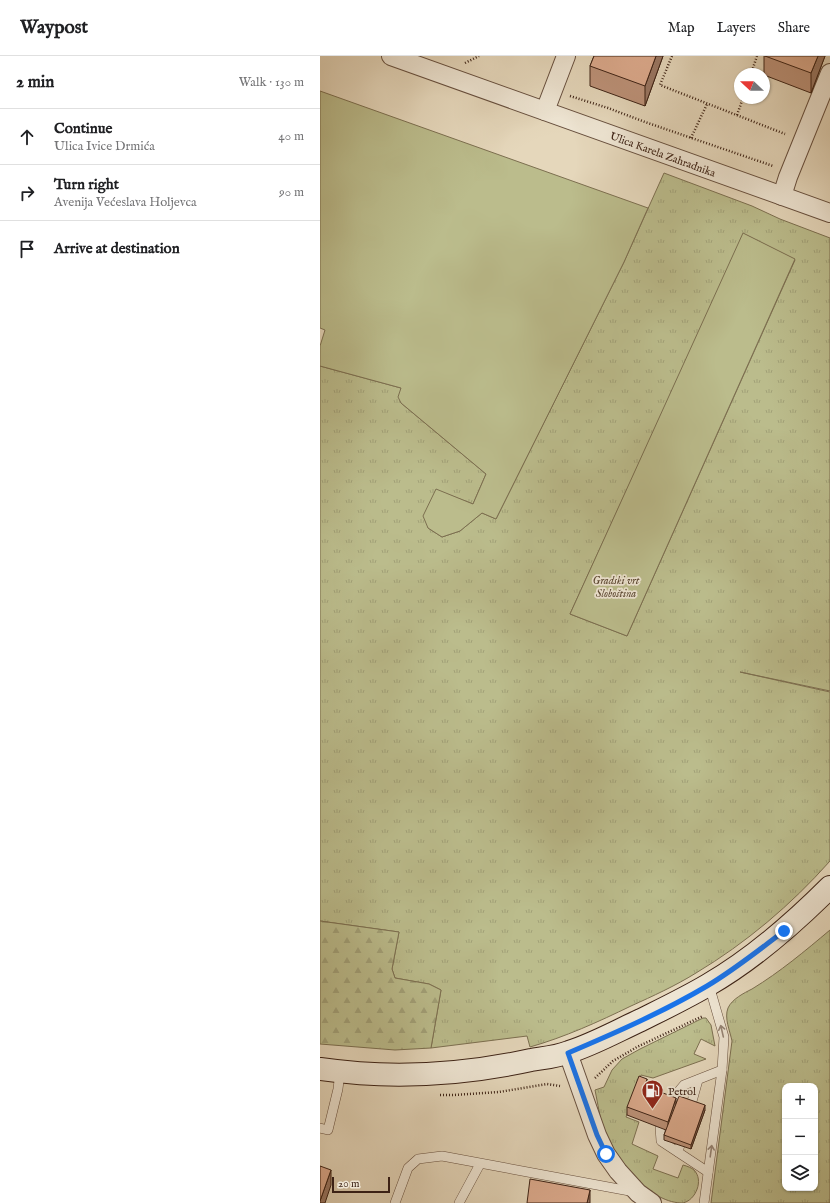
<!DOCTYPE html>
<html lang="en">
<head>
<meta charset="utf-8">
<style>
	:root { --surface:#fff; --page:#f2f2f2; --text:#202124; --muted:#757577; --line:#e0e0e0 }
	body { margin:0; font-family:"IM FELL English",serif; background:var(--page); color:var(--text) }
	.controls { position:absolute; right:12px; bottom:12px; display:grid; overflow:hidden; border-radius:8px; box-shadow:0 1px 3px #0004 }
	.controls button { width:36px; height:36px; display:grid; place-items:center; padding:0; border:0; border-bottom:1px solid var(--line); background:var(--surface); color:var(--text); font:20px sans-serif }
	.compass { position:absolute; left:414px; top:12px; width:36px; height:36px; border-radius:50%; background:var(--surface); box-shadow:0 1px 3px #0004; rotate:292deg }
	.scale { position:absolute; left:12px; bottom:10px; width:58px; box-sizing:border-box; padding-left:4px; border:2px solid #3d2215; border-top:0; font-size:11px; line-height:14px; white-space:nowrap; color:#3d2215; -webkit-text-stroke:3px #eee5d3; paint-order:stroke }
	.stop { position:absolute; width:12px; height:12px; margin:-9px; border:3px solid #1a73e8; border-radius:50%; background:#fff }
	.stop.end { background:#1a73e8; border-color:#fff; box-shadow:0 1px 4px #0008 }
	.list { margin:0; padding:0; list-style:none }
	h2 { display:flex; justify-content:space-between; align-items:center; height:52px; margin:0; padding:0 16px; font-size:17px }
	h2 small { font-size:13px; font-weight:400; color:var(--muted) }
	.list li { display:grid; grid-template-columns:26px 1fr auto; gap:12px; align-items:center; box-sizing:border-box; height:56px; padding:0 16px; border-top:1px solid var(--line) }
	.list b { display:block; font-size:15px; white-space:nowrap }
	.list p { margin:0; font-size:13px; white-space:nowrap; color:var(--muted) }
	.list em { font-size:13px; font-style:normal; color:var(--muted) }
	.icon { flex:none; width:22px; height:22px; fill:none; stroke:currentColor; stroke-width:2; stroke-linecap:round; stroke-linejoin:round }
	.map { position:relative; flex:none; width:510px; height:1147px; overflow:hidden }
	header { display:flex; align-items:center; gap:24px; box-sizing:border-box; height:56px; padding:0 20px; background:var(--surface); border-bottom:1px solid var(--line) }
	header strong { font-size:19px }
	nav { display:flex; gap:22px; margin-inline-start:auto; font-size:14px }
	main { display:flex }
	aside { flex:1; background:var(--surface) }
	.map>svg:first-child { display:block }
	.grass { fill:url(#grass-tufts); stroke:#7c6f50; fill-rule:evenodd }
	.forest { fill:url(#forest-firs); stroke:#7c6f50 }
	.garden { fill:#bbbc8c; stroke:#7c6f50 }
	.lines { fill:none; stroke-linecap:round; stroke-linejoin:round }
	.lane-casing { stroke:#674f3e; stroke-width:10 }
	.street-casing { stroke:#674f3e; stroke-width:20 }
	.secondary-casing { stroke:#3d2215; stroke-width:24 }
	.path { stroke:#3d2215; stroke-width:2.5; stroke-dasharray:1 2; stroke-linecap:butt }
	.lane { stroke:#eee5d3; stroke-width:9 }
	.street { stroke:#eee5d3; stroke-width:18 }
	.secondary { stroke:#eee5d3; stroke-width:22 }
	.wall { fill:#bd9279; stroke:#3d2215 }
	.shaded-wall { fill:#9a7763; stroke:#3d2215 }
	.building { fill:#dcaa8d; stroke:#3d2215 }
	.oneway { stroke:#968474 }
	.route { stroke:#1a73e8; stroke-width:5 }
	.labels { text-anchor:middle; stroke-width:3.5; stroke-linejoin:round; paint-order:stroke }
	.street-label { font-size:11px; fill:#3d2215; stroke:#eee5d3 }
	.park-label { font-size:11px; font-style:italic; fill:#5c4833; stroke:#eee5d3 }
	.poi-label { font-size:11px; fill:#3d2215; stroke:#eee5d3; text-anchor:start }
</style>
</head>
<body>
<header>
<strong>Waypost</strong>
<nav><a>Map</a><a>Layers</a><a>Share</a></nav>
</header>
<main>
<aside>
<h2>2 min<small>Walk · 130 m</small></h2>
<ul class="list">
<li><svg class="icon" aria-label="ahead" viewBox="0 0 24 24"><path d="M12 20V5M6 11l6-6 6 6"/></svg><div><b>Continue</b><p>Ulica Ivice Drmića</p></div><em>40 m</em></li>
<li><svg class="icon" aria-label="right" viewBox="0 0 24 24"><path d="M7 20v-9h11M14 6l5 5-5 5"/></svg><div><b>Turn right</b><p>Avenija Većeslava Holjevca</p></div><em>90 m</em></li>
<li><svg class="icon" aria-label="arrive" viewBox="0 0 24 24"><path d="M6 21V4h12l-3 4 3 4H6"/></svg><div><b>Arrive at destination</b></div></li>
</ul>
</aside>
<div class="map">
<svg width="510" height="1147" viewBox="0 0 510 1147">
	<defs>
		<pattern id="grass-tufts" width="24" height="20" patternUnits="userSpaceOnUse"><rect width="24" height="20" fill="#bbbc8c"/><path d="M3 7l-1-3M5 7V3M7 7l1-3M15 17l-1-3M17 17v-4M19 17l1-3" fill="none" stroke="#a2a178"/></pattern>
		<pattern id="forest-firs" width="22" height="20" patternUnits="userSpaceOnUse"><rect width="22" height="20" fill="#bbbc8c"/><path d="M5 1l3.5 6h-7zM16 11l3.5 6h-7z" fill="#a2a178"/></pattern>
	</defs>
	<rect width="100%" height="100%" fill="#e5d7bb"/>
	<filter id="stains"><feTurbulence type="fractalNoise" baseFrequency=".005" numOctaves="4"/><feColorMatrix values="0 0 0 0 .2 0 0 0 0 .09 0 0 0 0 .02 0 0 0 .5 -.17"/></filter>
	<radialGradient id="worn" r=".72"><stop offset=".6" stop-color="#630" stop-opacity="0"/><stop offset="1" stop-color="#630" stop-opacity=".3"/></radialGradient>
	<g class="grass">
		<path d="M344,117L432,150L460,163L510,182V635L420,616L510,636V805C471,849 426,887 376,917C355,930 333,940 311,950C278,966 245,981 210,991L207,980L111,992L121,934L109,928L75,922L72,913L79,876L0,865V310L81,332V347L166,418L153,448L116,434L108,472L122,481L140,475L162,457L176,463L304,206ZM424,178L475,204L307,580L250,558Z"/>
		<path d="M510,874V1147H391L412,985C410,975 404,962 408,952C412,943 424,937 432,933C460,916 485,895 510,874ZM465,1030H495V1132H465Z"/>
		<path d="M383,962H386L391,969L395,990L381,983L374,998L386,1003L333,1022L321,1019L306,1061L319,1066L312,1088L338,1100L333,1113L358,1122L363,1109C367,1110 372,1112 374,1114C384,1124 376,1144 363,1147C355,1147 348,1145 340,1141C314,1129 288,1092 281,1065C279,1055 277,1044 275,1034L284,1031L292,1014L302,1003L320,993Z"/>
	</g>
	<polygon class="forest" points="0,865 79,876 72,913 75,922 109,928 121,934 111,992 75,994 0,988"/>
	<g class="garden">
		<polygon points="0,35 328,152 304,206 176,463 162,457 140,475 122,481 108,472 103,460 116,433 153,448 166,418 81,347 78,341 81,332 0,310 0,290 5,274 0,272"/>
		<polygon points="423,177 475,203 307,580 250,558"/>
	</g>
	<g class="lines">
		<defs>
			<g id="lane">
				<polyline points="348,1048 364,1029 402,1014"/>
				<polyline points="369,1056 378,1024"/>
				<polyline points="340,1071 341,1085 388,1116"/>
				<polyline points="0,1072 8,1074 18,1033 20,1016"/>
				<polyline points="358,1096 363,1078"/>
				<polyline points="75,1147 88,1112 98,1103 122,1100 315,1136"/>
				<polyline points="139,1147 160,1108"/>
				<polyline points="384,1147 402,1014 404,981 389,929"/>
			</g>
			<g id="street">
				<polyline points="71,0 510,157"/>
				<polyline points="225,55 246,0"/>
				<polyline points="462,140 468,121 510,17"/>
				<polyline points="248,997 277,1079 286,1098 298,1115 318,1137 332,1147"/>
			</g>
			<path id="secondary" d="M0,1013C69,1023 142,1019 211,1004C223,1002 237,1001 249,996C274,988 297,975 321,964C343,953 366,942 388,929C433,903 473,868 510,831"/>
		</defs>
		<use href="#lane" class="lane-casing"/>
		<use href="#street" class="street-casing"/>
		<use href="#secondary" class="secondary-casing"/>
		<g class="path">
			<polyline points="352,0 340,29 465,78"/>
			<polyline points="145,7 159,0"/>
			<polyline points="431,18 437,0"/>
			<polyline points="250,40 288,52 325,66 453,110"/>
			<polyline points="417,59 423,42"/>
			<polyline points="371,82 387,48"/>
			<polyline points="275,1022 293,1005 317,991 383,960"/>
			<polyline points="120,1039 134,1039 179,1036 227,1028 240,1030"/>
		</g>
		<use href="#lane" class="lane"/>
		<use href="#street" class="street"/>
		<use href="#secondary" class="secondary"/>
	</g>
	<g class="wall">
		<polygon points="274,0 343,0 325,50 270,30 270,10"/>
		<polygon points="444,0 505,0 491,37 444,19"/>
		<polygon points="327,1031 356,1047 385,1054 371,1093 344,1084 344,1079 346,1074 307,1059 307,1051"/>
	</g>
	<g class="shaded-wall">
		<polygon points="336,0 343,0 325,50 325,30"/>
		<polygon points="498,0 505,0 491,37 491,17"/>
		<polygon points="327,1023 327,1032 325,1030"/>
		<polygon points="356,1042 356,1051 348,1074 348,1066"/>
		<polygon points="385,1049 385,1054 371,1093 371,1089"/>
		<polygon points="11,1114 11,1129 5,1147 0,1147 0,1145"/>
		<polygon points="270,1134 270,1147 267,1147"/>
	</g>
	<g class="building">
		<polygon points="274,0 336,0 325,30 270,10"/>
		<polygon points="445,0 498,0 491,17"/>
		<polygon points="319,1020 327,1023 325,1030 356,1042 348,1066 307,1051"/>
		<polygon points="359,1040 385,1049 371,1089 344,1079"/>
		<polygon points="0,1110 11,1114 0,1145"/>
		<polygon points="210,1123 270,1134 267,1147 207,1147"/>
	</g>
	<defs><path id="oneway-shaft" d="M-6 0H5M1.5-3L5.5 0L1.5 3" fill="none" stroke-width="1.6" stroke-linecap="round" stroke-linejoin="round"/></defs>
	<g class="oneway">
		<use href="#oneway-shaft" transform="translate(402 975) rotate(-103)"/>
		<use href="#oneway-shaft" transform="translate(391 1095) rotate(-82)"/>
	</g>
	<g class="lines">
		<path class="route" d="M286,1098L277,1079L248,997C295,977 343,956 387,930C414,914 439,894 464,875"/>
	</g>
	<defs>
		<symbol id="fuel-pin" viewBox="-11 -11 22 30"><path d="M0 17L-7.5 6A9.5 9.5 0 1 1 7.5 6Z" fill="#8f2418" stroke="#eee5d3"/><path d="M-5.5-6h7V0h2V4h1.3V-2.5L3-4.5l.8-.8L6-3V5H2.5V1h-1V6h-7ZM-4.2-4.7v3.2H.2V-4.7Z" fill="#fff"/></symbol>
	</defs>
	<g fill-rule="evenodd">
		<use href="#fuel-pin" x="320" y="1022" width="25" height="34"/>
	</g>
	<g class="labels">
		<g class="street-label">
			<text transform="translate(343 98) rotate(20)" y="4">Ulica Karela Zahradnika</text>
		</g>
		<g class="park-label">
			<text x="296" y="528">Gradski vrt<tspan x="296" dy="13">Sloboština</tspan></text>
		</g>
		<g class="poi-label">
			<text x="348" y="1039">Petrol</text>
		</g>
	</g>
	<rect width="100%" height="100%" filter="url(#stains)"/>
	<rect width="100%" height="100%" fill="url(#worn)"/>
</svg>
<div class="controls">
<button>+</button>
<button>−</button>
<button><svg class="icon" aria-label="layers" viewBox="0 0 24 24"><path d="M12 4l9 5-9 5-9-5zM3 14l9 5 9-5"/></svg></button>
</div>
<svg class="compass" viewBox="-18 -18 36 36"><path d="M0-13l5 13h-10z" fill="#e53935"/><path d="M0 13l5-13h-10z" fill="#757577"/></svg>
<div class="scale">20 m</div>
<div class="stop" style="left:286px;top:1098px"></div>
<div class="stop end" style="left:464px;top:875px"></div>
</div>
</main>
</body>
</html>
